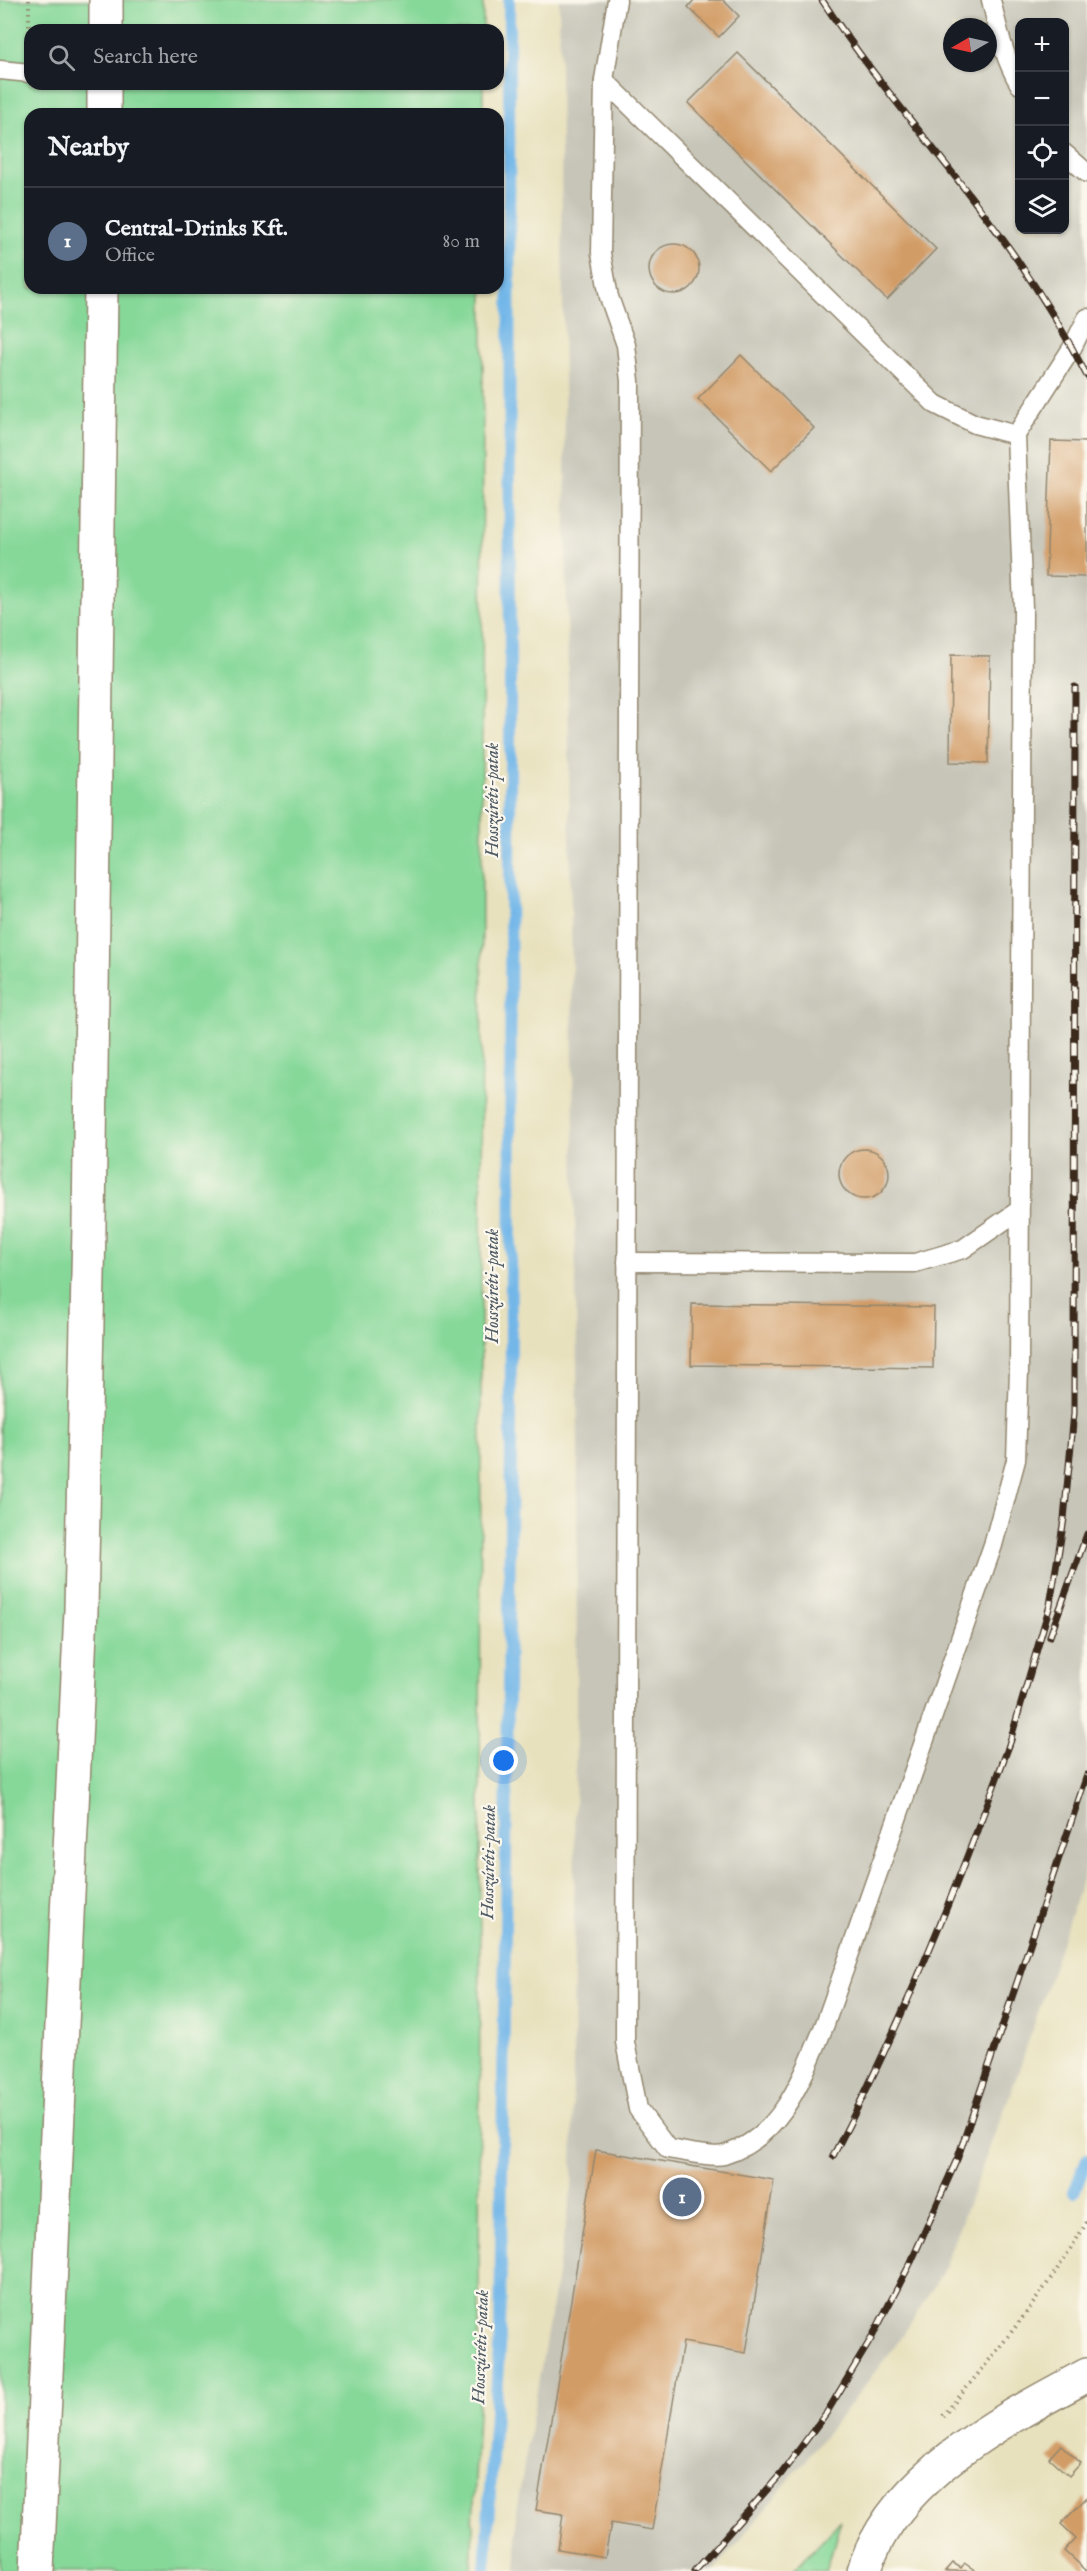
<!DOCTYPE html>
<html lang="en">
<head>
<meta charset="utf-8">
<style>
	:root { --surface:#171b24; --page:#20242c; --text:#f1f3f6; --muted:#9ea1a6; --line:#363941; --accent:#8c9099 }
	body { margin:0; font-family:"IM FELL English",serif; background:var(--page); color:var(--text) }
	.controls { position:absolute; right:18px; top:18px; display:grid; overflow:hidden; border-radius:12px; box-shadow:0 2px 4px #0004 }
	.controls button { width:54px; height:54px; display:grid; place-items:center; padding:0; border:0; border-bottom:2px solid var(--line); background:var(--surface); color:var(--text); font:30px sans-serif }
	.compass { position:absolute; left:943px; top:18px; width:54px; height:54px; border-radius:50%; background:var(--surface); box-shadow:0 2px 4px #0004; rotate:261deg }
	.you { position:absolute; left:504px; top:1761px; width:21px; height:21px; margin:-15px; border:4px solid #fff; border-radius:50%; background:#1a73e8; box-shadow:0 0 0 9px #1a73e833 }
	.badge { display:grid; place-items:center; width:39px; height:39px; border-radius:50%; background:var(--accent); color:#fff; font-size:20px; font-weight:700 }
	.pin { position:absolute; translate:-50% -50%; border:3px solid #fff; box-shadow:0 2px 6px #0006 }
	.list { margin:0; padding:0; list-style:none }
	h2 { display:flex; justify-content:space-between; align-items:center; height:78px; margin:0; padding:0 24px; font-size:26px }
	h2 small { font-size:20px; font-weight:400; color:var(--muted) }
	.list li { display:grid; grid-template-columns:39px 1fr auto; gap:18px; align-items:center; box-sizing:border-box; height:108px; padding:0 24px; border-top:2px solid var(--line) }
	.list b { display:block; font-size:22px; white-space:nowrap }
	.list p { margin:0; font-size:20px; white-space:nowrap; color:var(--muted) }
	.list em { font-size:20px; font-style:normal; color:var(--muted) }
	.icon { flex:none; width:33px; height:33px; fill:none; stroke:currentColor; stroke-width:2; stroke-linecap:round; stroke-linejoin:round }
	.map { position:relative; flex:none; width:1087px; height:2571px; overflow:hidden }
	.search { position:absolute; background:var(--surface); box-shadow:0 2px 4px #0004; left:24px; top:24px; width:480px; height:66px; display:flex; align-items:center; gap:15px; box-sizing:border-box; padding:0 21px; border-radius:18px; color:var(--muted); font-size:22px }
	.panel { position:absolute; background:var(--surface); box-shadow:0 2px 4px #0004; left:24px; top:108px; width:480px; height:186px; border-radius:18px }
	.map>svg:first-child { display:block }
	.industrial { fill:#c6c5b8; fill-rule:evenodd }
	.green { fill:#86d899; stroke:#60815c; stroke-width:1.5 }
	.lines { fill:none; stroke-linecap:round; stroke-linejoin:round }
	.stream { stroke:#73b7e9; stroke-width:12 }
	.building { fill:#d29c66 }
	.lane-casing { stroke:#92866e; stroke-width:21 }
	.street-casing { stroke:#92866e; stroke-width:36 }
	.path { stroke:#92866e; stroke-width:4; stroke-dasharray:1.5 4.5; stroke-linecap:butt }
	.lane { stroke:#fff; stroke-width:18 }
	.street { stroke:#fff; stroke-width:33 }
	.rail-casing { stroke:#3b2a1e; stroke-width:7 }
	.rail { stroke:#fbf7ec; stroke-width:4.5; stroke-dasharray:14; stroke-linecap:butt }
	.labels { text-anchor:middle; stroke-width:4.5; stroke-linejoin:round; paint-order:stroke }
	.water-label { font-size:18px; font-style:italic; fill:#4f5b65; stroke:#fbf7ec }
</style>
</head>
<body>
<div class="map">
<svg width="1087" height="2571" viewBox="0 0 1087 2571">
	<rect width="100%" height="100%" fill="#fbf7ec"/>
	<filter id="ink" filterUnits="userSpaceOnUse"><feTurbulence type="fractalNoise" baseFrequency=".0167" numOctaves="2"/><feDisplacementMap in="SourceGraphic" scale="12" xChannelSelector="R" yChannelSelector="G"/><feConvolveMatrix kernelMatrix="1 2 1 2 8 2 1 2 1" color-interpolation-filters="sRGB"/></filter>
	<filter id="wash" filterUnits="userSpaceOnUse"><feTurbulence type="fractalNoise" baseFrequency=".008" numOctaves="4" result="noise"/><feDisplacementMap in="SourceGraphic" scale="24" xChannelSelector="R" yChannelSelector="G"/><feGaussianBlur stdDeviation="1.35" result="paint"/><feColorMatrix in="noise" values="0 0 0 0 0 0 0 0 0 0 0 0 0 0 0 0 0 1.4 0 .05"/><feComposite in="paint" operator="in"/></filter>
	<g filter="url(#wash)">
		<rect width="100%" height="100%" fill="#e8e1bd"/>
		<path class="industrial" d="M559,0H1087V1865L1019,2070L941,2275L899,2341L833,2426L714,2571H516V2512L572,2188L578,1446ZM1020,22H1064V230H1020ZM952,27H988V63H952Z"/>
		<g class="green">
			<polygon points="0,0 483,0 483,30 30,30 30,84 483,84 483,114 30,114 30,288 483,288 479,2390 471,2571 0,2571"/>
			<polygon points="841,2520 826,2571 793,2571"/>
		</g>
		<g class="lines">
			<g class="stream">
				<polyline points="1074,2192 1087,2159"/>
				<polyline points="485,2571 500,2333 511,1452 509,0"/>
			</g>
		</g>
		<g id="blocks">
			<g class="building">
				<polygon points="694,0 723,0 739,16 719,37 688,7"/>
				<polygon points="738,53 936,249 887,300 688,103"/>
				<circle cx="674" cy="269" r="25"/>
				<polygon points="741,355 814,428 771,471 698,399"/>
				<polygon points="1051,441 1087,442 1087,577 1046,576"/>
				<polygon points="951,655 990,656 988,763 950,762"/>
				<circle cx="864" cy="1174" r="25"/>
				<polygon points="692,1304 934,1307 933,1368 691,1365"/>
				<polygon points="596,2150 774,2180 746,2353 683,2342 652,2530 611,2523 605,2557 558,2549 563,2514 536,2510"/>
				<polygon points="1061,2445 1081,2463 1069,2476 1049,2458"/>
				<polygon points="1087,2497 1087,2571 1086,2571 1064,2551 1076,2538 1061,2524"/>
				<polygon points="952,2563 960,2568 964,2563 976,2571 945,2571"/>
			</g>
		</g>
	</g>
	<g filter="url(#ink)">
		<use href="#blocks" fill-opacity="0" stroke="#92866e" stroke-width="1.5"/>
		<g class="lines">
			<defs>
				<g id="lane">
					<polyline points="617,0 604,80 935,404 975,424 1016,435"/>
					<path d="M991,0C998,29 1004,59 1020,85"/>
					<polyline points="0,70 30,73"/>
					<path d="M604,80L601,253L609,297L626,345L630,381L625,2042L638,2109L668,2149C682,2151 712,2158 724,2155C783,2137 803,2076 825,2024L993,1545L1016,1460L1019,1370L1023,608L1016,435L1072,348L1087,318"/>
					<polyline points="1064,153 1087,173"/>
					<polyline points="627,1262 915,1263 963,1249 1018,1211"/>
				</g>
				<g id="street">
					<polyline points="106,30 106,0"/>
					<polyline points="104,114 104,84"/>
					<polyline points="37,2571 81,1610 89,1226 101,288"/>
					<path d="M864,2571C893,2476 1005,2419 1087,2375"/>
				</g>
			</defs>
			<use href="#lane" class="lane-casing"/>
			<use href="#street" class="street-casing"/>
			<g class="path">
				<polyline points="29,0 29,44"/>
				<path d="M943,2416C995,2354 1046,2292 1087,2222"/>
			</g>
			<use href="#lane" class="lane"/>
			<use href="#street" class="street"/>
			<defs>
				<g id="rail">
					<path d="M822,0C881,90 955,170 1016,258C1042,296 1066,335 1087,376"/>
					<polyline points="1050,1636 1087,1534"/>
					<polyline points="1008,1748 1050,1605 1064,1519 1074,1413 1075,687"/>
					<path d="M833,2156C903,2022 959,1882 1011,1740"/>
					<polyline points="695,2571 781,2474 827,2412 871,2339 911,2262 958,2157 1087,1775"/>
				</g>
			</defs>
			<use href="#rail" class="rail-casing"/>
			<use href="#rail" class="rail"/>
		</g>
	</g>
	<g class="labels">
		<g class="water-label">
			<text transform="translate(492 800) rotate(-90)" y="6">Hosszúréti-patak</text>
			<text transform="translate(492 1286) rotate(-90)" y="6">Hosszúréti-patak</text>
			<text transform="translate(488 1862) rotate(-89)" y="6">Hosszúréti-patak</text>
			<text transform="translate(480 2347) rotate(-88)" y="6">Hosszúréti-patak</text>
		</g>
	</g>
</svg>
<div class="controls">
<button>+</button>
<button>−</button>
<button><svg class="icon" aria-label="locate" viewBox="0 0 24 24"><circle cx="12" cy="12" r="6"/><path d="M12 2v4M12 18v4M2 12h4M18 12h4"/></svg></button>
<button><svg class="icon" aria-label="layers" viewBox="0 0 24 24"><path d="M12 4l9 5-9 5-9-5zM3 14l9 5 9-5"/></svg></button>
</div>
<svg class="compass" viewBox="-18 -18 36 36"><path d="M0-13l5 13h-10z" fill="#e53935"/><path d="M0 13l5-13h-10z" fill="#9ea1a6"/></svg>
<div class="you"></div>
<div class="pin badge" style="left:682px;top:2197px;background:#5c6f8a">1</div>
<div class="search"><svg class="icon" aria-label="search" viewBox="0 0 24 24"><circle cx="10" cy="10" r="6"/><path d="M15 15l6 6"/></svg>Search here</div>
<section class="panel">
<h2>Nearby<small></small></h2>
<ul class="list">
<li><span class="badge" style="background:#5c6f8a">1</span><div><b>Central-Drinks Kft.</b><p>Office</p></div><em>80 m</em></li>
</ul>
</section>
</div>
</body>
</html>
